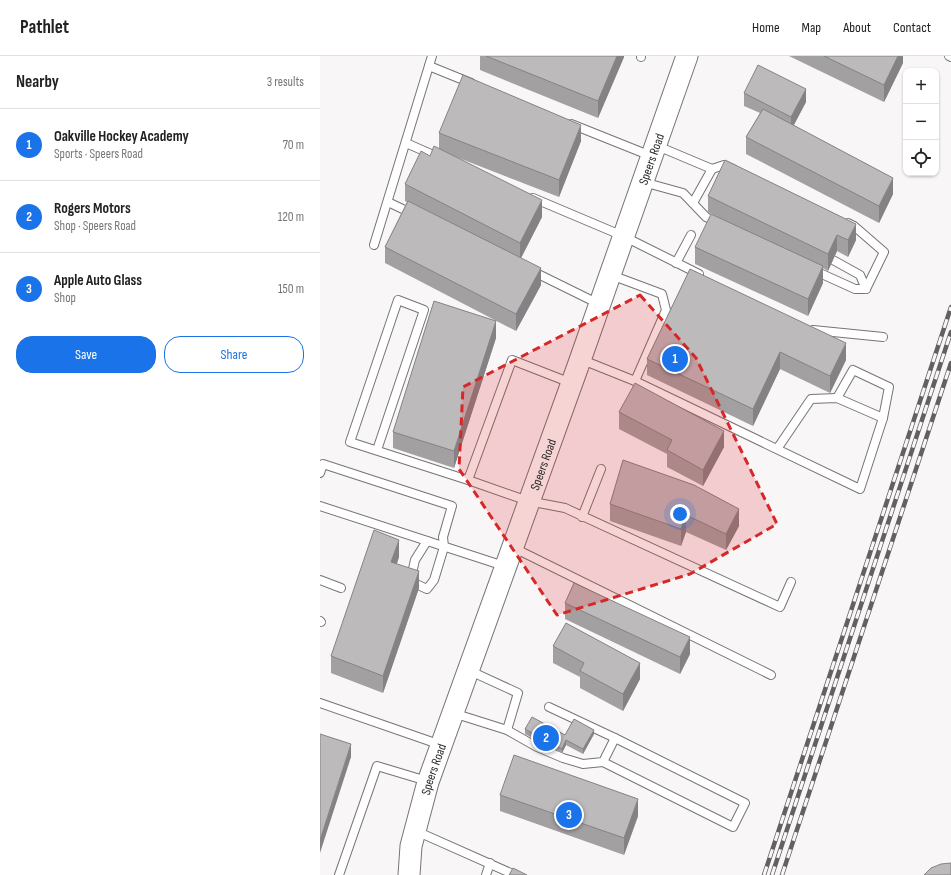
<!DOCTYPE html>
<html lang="en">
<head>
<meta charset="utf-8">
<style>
	:root { --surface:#fff; --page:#f2f2f2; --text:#222; --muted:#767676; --line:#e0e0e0; --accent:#1a73e8 }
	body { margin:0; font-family:"Sofia Sans Condensed",sans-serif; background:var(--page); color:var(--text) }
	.controls { position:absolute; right:12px; top:12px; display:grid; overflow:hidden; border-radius:8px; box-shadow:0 1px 3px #0004 }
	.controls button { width:36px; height:36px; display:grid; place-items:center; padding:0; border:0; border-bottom:1px solid var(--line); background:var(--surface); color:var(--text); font:20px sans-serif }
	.you { position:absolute; left:360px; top:458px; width:14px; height:14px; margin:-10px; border:3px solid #fff; border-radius:50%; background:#1a73e8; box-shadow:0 0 0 6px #1a73e833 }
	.badge { display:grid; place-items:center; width:26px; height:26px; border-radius:50%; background:var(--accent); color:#fff; font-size:13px; font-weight:700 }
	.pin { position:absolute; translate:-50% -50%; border:2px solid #fff; box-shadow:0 1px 4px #0006 }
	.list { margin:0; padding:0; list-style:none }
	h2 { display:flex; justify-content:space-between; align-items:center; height:52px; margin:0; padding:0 16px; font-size:17px }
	h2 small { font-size:13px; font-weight:400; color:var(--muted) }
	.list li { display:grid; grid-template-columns:26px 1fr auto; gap:12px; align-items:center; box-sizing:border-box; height:72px; padding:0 16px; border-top:1px solid var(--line) }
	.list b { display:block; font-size:15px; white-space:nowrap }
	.list p { margin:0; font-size:13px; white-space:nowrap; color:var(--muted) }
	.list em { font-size:13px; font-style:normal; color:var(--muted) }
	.actions { display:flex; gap:8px; padding:12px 16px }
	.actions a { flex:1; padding:9px 0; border:1px solid var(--accent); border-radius:16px; text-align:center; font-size:14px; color:var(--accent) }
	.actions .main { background:var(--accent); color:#fff }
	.icon { flex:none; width:22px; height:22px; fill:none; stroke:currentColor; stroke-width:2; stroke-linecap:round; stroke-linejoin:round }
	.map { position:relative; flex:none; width:631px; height:819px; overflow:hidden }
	header { display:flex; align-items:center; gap:24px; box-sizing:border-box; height:56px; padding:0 20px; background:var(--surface); border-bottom:1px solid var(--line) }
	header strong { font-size:19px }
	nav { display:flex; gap:22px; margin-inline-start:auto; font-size:14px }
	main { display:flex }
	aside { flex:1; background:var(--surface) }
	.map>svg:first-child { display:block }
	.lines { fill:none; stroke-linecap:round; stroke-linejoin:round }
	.lane-casing { stroke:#777476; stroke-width:10 }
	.secondary-casing { stroke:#777476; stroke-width:23 }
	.lane { stroke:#fff; stroke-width:8 }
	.secondary { stroke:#fff; stroke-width:21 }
	.rail-casing { stroke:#626162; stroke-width:4.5 }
	.rail { stroke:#f9f6f8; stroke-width:3; stroke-dasharray:9; stroke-linecap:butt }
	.wall { fill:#a3a0a2 }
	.shaded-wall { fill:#848284 }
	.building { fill:#bdbabc; stroke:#848284 }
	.marked { fill:#d62828; fill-opacity:0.2; stroke:#d62828; stroke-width:3; stroke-dasharray:8 5; stroke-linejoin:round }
	.labels { text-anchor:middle; stroke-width:3.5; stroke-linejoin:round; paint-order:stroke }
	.street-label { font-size:13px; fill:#2d2c2d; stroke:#f9f6f8 }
</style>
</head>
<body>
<header>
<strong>Pathlet</strong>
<nav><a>Home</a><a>Map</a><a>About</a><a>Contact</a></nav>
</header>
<main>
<aside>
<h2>Nearby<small>3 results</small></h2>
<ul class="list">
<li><span class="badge">1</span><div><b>Oakville Hockey Academy</b><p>Sports · Speers Road</p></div><em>70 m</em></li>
<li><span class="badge">2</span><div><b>Rogers Motors</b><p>Shop · Speers Road</p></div><em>120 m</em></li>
<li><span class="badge">3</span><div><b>Apple Auto Glass</b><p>Shop</p></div><em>150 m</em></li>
</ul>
<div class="actions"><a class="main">Save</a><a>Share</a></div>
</aside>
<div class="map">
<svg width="631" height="819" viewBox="0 0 631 819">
	<rect width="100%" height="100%" fill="#f9f6f8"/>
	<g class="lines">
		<defs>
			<g id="lane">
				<polyline points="629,0 631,1"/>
				<polyline points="321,1 321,0"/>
				<polyline points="109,10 151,27"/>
				<polyline points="251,68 331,100"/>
				<polyline points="86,87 120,102"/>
				<polyline points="335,89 392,113 373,147"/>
				<polyline points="392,113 404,109 413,113"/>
				<polyline points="323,126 363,137 386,161 398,167"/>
				<polyline points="213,142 303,180 379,218"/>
				<polyline points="68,146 93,158"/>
				<polyline points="528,167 534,170 564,196 546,233"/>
				<polyline points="54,189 112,0"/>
				<polyline points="513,204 540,219 546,233"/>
				<polyline points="356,207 371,179"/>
				<polyline points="493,214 535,233 546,233"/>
				<polyline points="212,215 279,248"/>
				<polyline points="493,274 563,281"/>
				<polyline points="260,303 315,325 346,254 342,238 291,219"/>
				<polyline points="315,325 540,433 563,362 517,342 491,343 457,393"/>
				<polyline points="251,327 192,304 148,424 208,445 245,452 460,551 471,526"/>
				<polyline points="517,342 533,314 569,331 563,362"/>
				<polyline points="57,394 104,254 78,244 30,386 148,424"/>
				<polyline points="0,417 3,408 132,450 123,481 124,491 114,524 107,533 96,528"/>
				<polyline points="0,450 184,510"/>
				<polyline points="262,461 281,413"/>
				<polyline points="194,492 451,619"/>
				<polyline points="92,517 95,504 107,485"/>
				<polyline points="0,524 21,532"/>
				<polyline points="0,565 1,566"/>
				<polyline points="0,647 121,689"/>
				<polyline points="229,651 295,682"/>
				<polyline points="133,657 187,674 198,637 148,614"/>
				<polyline points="187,674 217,691 243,702 263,708 283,706 295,682 425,747 413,771 283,706"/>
				<polyline points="96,775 195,819"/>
				<polyline points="19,819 57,710 107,725"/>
				<polyline points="166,819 170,807"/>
			</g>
			<g id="secondary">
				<path id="s1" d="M89,819L91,790L108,726L258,310L367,0"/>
			</g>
		</defs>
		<use href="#lane" class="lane-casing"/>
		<use href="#secondary" class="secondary-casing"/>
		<use href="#lane" class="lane"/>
		<use href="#secondary" class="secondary"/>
		<defs>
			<g id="rail">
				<polyline points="444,819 631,251"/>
				<polyline points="452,819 631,276"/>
				<polyline points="462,819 631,307"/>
			</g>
		</defs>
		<use href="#rail" class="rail-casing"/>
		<use href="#rail" class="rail"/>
	</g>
	<g class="wall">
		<polygon points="160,0 304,0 304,1 278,62 160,14"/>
		<polygon points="469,0 583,0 583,7 564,46"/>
		<polygon points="424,37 486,46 474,69 573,138 559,167 426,98 426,81 440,57 424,50"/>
		<polygon points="119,77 261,85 239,141 131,99 222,161 201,202 221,229 196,275 65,207 65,191 87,146 85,145 85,128 110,100 119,93"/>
		<polygon points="388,140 536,184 528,201 517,195 508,215 503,212 503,227 488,260 375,208 375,191 400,162 388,156"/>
		<polygon points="370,213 526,304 510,337 460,313 433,370 327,319 327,303"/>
		<polygon points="176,282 134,412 73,392 73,376"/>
		<polygon points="299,356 404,391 383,430 347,411 347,398 299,373"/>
		<polygon points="303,404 419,470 406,494 366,476 361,490 290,465 290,448"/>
		<polygon points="79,501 77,508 99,532 63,637 11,617 11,600"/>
		<polygon points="245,547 370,598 360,618 245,563"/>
		<polygon points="233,590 320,623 303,655 260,632 260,621 233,607"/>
		<polygon points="205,673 245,679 274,678 263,698 246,689 242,697 205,678"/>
		<polygon points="180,739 318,760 304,799 180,755"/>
	</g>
	<g class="shaded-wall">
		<polygon points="297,0 304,0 304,1 278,62 278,45"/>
		<polygon points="578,0 583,0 583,7 564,46 564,29"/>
		<polygon points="486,33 486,46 471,74 471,61"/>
		<polygon points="261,69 261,85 239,141 239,124"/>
		<polygon points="573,122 573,138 559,167 559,150"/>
		<polygon points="222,144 222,161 200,204 200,187"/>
		<polygon points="536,168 536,184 528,201 528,184"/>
		<polygon points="517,179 517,195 508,215 508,198"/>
		<polygon points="503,210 503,227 488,260 488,243"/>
		<polygon points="221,212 221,229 196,275 196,258"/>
		<polygon points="176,265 176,282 134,412 134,395"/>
		<polygon points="526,287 526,304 510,337 510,320"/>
		<polygon points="460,296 460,313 433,370 433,353"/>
		<polygon points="404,375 404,391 383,430 383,414"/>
		<polygon points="419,453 419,470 406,494 406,478"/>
		<polygon points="366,459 366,476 361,490 361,473"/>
		<polygon points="79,484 79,501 71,522 71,506"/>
		<polygon points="99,515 99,532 63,637 63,620"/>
		<polygon points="370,581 370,598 360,618 360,601"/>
		<polygon points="320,607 320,623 303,655 303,638"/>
		<polygon points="274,674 274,678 263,698 263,693"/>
		<polygon points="246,684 246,689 242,697 242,693"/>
		<polygon points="31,688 31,701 0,797 0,784"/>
		<polygon points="318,743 318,760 304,799 304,782"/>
	</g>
	<g class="building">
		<polygon points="166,0 297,0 278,45"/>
		<polygon points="504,0 578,0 564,29"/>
		<polygon points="438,9 486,33 471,61 424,37"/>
		<polygon points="143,19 261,69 239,124 119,77"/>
		<polygon points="443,53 573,122 559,150 426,81"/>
		<polygon points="114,90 222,144 200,187 85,128 101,95 110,100"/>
		<polygon points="405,104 536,168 528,184 517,179 508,198 388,140"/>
		<polygon points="88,145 221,212 196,258 65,191"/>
		<polygon points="391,158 503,210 488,243 375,191"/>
		<polygon points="370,213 526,287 510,320 460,296 433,353 327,303"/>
		<polygon points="114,245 176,265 134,395 73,376"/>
		<polygon points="315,327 404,375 383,414 347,394 352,384 299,356"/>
		<polygon points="303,404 374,429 419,453 406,478 366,459 361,473 290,448"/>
		<polygon points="54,474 79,484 71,506 99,515 63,620 11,600"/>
		<polygon points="254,527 370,581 360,601 245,547"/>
		<polygon points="246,567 320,607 303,638 260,615 264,607 233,590"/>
		<polygon points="212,661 245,679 254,663 274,674 263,693 246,684 242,693 205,673"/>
		<polygon points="0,678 31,688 0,784"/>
		<polygon points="194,699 318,743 304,782 180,739"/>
		<polygon points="631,807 631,819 604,819 611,812 621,808"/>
		<polygon points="193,812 207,819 189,819"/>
	</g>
	<path class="marked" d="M320,239L376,302L457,468L370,518L237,559L139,413L143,331Z"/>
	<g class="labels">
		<g class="street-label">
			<text dy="5" stroke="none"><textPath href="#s1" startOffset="757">Speers Road</textPath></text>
			<text dy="5" stroke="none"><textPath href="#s1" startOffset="433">Speers Road</textPath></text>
			<text dy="5" stroke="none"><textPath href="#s1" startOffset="109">Speers Road</textPath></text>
		</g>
	</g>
</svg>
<div class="controls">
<button>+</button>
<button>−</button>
<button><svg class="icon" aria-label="locate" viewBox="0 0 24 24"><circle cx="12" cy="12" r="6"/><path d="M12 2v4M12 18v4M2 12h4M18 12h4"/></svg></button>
</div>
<div class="you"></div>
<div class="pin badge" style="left:355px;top:303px">1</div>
<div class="pin badge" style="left:226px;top:682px">2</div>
<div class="pin badge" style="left:249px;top:759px">3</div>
</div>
</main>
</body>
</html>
